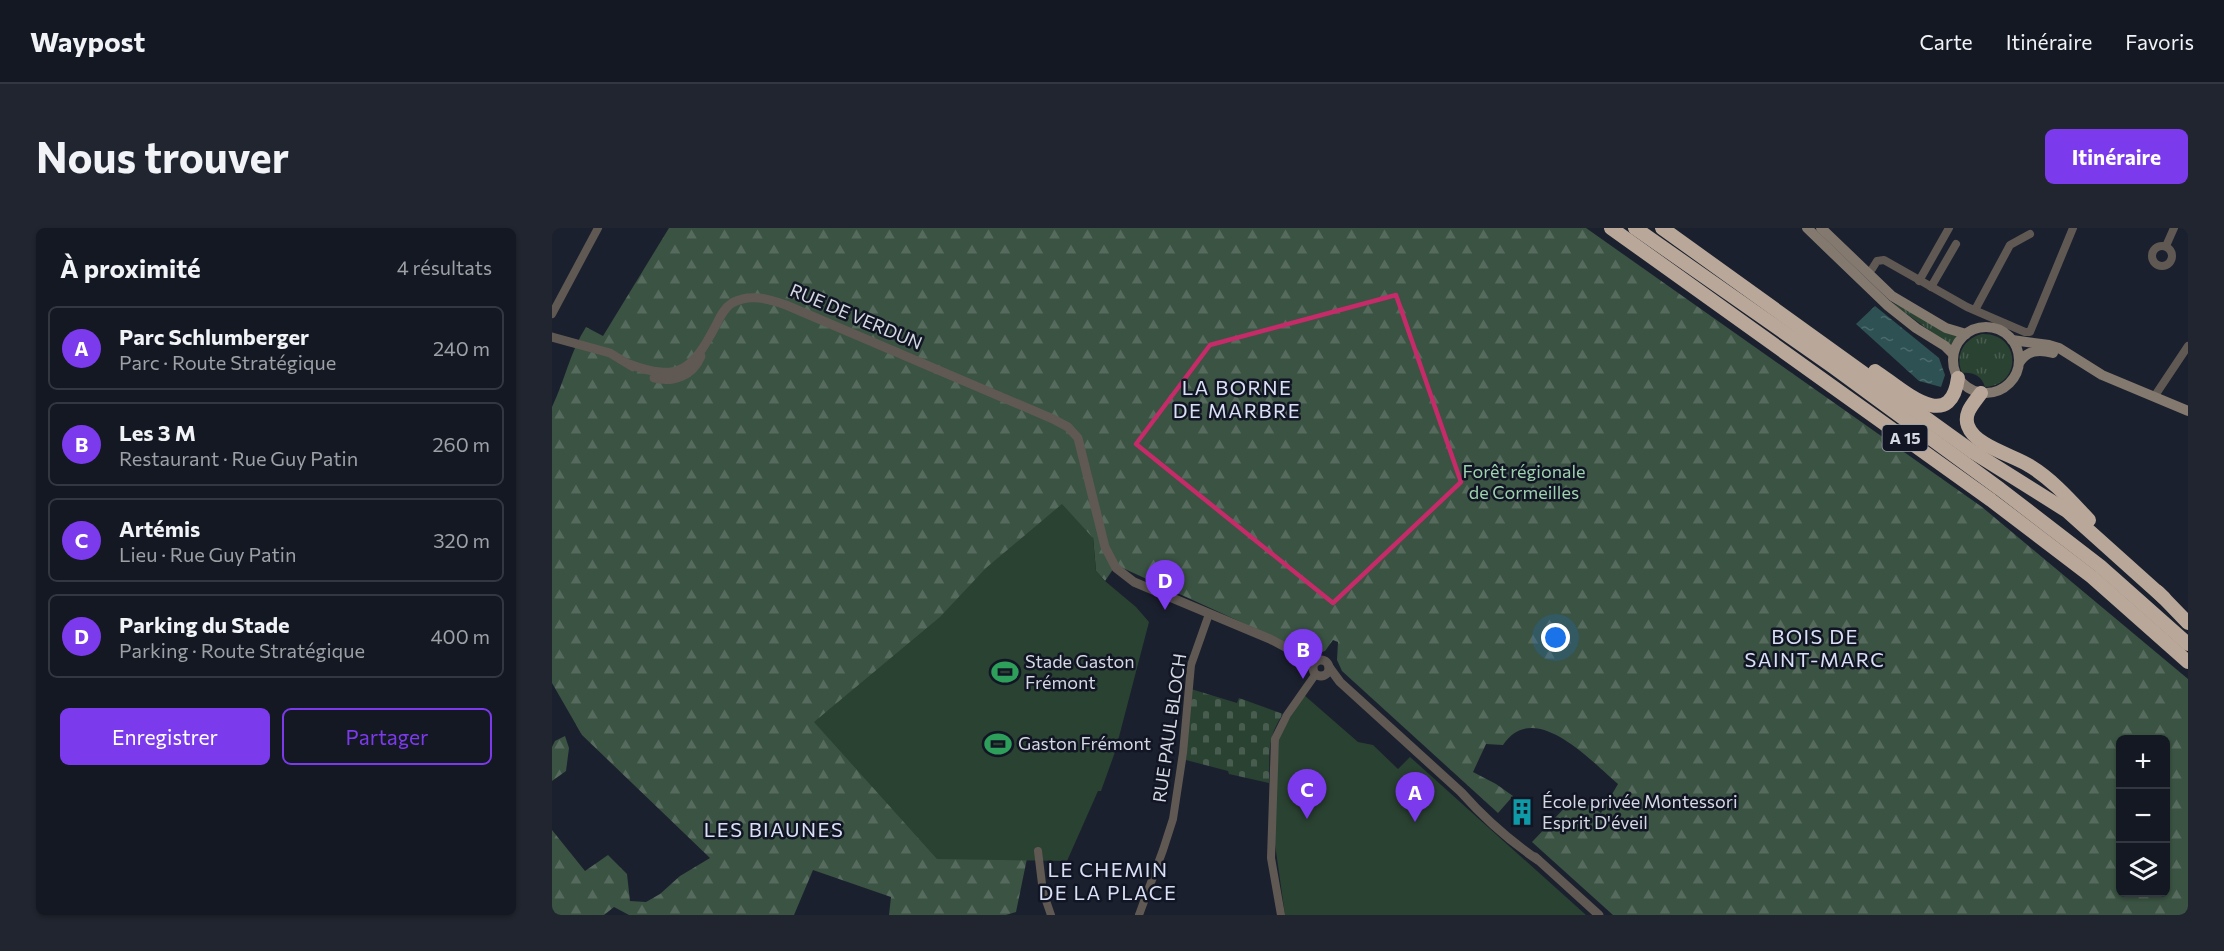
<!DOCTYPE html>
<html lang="fr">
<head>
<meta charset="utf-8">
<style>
	:root { --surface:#141822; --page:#21252f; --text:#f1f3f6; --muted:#9da0a5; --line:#333740; --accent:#7c3aed }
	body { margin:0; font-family:Commissioner,sans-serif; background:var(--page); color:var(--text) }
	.controls { position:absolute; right:18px; bottom:18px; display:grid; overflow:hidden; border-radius:9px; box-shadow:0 2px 4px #0004 }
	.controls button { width:54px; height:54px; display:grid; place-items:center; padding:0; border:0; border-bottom:2px solid var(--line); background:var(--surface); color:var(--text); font:30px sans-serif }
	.you { position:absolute; left:1004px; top:410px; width:21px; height:21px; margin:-15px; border:4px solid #fff; border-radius:50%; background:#1a73e8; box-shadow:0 0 0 9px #1a73e833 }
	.badge { display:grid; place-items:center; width:39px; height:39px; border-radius:50%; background:var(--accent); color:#fff; font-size:20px; font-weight:700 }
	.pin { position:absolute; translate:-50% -50px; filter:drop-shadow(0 2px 3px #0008) }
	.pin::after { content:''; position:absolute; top:32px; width:21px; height:18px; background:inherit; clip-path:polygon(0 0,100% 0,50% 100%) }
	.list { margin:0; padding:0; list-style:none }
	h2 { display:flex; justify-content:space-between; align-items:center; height:78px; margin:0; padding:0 24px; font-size:26px }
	h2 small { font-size:20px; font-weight:400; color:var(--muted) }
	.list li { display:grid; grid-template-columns:39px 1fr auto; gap:18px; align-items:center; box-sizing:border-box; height:84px; margin:0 12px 12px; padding:0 12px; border:2px solid var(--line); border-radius:9px }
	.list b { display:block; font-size:22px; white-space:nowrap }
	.list p { margin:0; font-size:20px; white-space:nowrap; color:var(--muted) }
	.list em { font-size:20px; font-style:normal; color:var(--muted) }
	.actions { display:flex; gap:12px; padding:18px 24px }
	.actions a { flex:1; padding:14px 0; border:2px solid var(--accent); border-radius:9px; text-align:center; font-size:21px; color:var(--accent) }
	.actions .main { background:var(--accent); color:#fff }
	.icon { flex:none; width:33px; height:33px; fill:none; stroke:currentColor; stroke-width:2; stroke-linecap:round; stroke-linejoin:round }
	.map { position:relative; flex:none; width:1636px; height:687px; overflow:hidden; border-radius:9px }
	header { display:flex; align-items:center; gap:36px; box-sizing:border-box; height:84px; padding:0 30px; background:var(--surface); border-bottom:2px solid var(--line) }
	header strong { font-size:28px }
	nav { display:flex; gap:33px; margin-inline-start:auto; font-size:21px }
	.intro { display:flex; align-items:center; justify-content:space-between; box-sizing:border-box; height:144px; padding:0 36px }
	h1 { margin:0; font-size:42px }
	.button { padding:15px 27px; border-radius:9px; background:var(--accent); color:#fff; font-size:21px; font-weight:700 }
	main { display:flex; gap:36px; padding:0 36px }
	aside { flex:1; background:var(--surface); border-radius:9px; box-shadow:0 2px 4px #0004 }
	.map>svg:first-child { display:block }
	.grass { fill:url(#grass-tufts) }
	.forest { fill:url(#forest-firs); fill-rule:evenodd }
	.cemetery { fill:url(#cemetery-stones) }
	.green { fill:#2a4232 }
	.water { fill:url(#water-ripples) }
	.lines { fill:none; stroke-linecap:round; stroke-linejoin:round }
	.minor { stroke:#605953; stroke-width:8 }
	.tertiary { stroke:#605953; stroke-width:9 }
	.secondary { stroke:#84796f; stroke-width:10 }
	.motorway { stroke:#b9a899; stroke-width:14 }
	.marked { fill:none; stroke:#c42b68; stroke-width:4.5; stroke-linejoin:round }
	.labels { text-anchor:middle; stroke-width:5; stroke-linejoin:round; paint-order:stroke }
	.shield { fill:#121624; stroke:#9a9ea9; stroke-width:1.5 }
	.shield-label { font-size:16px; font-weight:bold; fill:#d4d8e2 }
	.street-label { font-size:18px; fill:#d4d8e2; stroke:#121624 }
	.park-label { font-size:18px; fill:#9ed1ae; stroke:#121624 }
	.poi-label { font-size:18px; fill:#d4d8e2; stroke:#121624; text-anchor:start }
	.neighbourhood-label { font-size:20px; letter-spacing:1.5px; fill:#dae1f6; stroke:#121624 }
</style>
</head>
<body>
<header>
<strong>Waypost</strong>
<nav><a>Carte</a><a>Itinéraire</a><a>Favoris</a></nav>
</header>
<div class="intro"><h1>Nous trouver</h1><a class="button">Itinéraire</a></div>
<main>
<aside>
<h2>À proximité<small>4 résultats</small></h2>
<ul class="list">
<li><span class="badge">A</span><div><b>Parc Schlumberger</b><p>Parc · Route Stratégique</p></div><em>240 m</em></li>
<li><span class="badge">B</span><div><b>Les 3 M</b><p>Restaurant · Rue Guy Patin</p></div><em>260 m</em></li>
<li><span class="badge">C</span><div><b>Artémis</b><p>Lieu · Rue Guy Patin</p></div><em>320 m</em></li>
<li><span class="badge">D</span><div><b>Parking du Stade</b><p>Parking · Route Stratégique</p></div><em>400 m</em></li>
</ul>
<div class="actions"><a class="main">Enregistrer</a><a>Partager</a></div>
</aside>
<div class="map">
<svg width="1636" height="687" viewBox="0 0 1636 687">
	<defs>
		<pattern id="grass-tufts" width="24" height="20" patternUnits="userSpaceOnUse" patternTransform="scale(1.5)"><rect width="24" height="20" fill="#2a4232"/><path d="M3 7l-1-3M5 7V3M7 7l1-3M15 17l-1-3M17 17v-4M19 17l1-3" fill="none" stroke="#485d4f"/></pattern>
		<pattern id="forest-firs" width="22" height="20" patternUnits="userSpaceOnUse" patternTransform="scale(1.5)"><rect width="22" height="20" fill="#3a5342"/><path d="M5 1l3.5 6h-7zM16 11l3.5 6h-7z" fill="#566b5d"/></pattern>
		<pattern id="cemetery-stones" width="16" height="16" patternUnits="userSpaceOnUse" patternTransform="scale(1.5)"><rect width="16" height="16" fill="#2a4232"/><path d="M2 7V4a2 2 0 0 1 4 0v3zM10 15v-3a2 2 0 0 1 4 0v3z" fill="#485d4f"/></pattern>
		<pattern id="water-ripples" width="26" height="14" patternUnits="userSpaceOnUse" patternTransform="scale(1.5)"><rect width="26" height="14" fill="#2e5254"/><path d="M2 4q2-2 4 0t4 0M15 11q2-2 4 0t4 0" fill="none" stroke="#4b6a6c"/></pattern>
	</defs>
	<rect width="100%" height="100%" fill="#1b202e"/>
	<g class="grass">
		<polygon points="1337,73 1405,108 1399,118"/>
		<path d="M1430,106C1469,105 1471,157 1433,159C1430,148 1421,144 1410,145C1403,127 1411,111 1430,106Z"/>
	</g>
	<g class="forest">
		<path d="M117,0H1034L1430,279L1636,451V687H1061L980,614L1023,569L1049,585L1066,556C1039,533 982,470 951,517L934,516L921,544L944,556L961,568L946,585L790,443L785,432L786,414L781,412L773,423L761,427L564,337L553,353L544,343L541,309L464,684L454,687H337L339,669L261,642L242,687H77L62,679L52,687H0V602L33,643L56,627L75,646L78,673L94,674L108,666L128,648L158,630L30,507L0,455V179C13,152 18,124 34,99L51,108ZM1568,512H1614V664H1568Z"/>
		<polygon points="13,508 17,520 14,543 0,553 0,519 3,513"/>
	</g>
	<path class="cemetery" d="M639,461L685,475L687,470L731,486C714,511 718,526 717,555L677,546L676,543L634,532Z"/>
	<g class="green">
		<polygon points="510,276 541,310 544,343 553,353 584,379 597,394 563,524 549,563 546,563 515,633 385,631 262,494 388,389 434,340"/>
		<polygon points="752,467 806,514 821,517 846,541 858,529 1034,687 733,687 722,609 727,508"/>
	</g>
	<polygon class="water" points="1323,78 1387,130 1393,147 1389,159 1367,153 1304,96"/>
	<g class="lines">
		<g class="minor">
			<circle cx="1610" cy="28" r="10"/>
			<polyline points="1614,18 1622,0"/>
			<polyline points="1320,41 1325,33 1332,32 1415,79 1473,104 1478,104 1521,0"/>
			<polyline points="1367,53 1397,0"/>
			<polyline points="1379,59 1404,16"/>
			<polyline points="1423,82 1458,17 1478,6"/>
			<polyline points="0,86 46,0"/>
			<polyline points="1602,169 1636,118"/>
			<polyline points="486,623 491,664 499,687"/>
			<polyline points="587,687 611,622 621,591 631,525 639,437 657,386"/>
			<polyline points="729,687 719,630 723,511 735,487 763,447"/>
		</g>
		<g class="tertiary">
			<polyline points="0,109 58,125 81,139"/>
			<path d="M77,136C127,155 141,141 164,97C168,89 172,80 180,75C198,65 216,71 234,77L501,191L516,199L526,210L553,319L564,340L582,354L718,411L752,429L765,433"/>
			<path d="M102,150C121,155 141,148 149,128"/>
			<circle cx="769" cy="440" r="8"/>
			<path d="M777,439L788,454L909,564C932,590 958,613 986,632"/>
			<polyline points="983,629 1047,687"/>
		</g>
		<g class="secondary">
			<polyline points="1255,0 1335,77 1364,100 1393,118 1401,126"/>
			<polyline points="1269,0 1340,68 1394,100 1414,106"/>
			<circle cx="1434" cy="132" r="33"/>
			<polyline points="1460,112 1497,117 1507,120 1550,147 1636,183"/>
			<path d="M1467,135C1475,122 1487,121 1501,125"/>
		</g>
		<g class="motorway">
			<polyline points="1059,0 1439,272 1540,349 1636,434"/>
			<polyline points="1083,0 1280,138 1448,261 1548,338 1636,416"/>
			<polyline points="1110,0 1421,224 1515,283 1612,370"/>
			<path d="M1323,143C1349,160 1398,208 1406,150"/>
			<path d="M1429,165C1422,175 1411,185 1416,198C1423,218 1461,227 1478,238C1501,252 1519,273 1537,292"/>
			<polyline points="1606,364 1636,395"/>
		</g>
	</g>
	<path class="marked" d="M844,67L909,254L781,375L584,216L658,117Z"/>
	<defs>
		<symbol id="stadium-bare" viewBox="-9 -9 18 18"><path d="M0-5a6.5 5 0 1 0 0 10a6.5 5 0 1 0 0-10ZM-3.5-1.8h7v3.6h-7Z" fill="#2e9e5b" stroke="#121624" stroke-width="2.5" paint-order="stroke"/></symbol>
		<symbol id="building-bare" viewBox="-9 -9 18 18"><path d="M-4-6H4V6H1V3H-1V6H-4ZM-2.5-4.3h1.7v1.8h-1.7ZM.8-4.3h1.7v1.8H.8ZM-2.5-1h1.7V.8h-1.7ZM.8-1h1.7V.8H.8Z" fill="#0f9aa8" stroke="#121624" stroke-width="2.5" paint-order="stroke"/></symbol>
	</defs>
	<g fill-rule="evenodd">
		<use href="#stadium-bare" x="434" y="425" width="38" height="38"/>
		<use href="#stadium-bare" x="427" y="497" width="38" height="38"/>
		<use href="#building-bare" x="951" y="565" width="38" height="38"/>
	</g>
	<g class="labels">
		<rect class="shield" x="1330.5" y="197" width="45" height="26" rx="4.5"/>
		<g class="shield-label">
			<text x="1353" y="216">A 15</text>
		</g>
		<g class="street-label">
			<text transform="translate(304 89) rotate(23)" y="6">RUE DE VERDUN</text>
			<text transform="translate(618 500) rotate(-82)" y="6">RUE PAUL BLOCH</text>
		</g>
		<g class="park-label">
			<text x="972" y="250">Forêt régionale<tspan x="972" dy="21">de Cormeilles</tspan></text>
		</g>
		<g class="poi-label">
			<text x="473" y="440">Stade Gaston<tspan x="473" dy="21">Frémont</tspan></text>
			<text x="466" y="522">Gaston Frémont</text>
			<text x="990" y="580">École privée Montessori<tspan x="990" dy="21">Esprit D'éveil</tspan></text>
		</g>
		<g class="neighbourhood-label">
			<text x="685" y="167">LA BORNE<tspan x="685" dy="23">DE MARBRE</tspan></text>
			<text x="1263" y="416">BOIS DE<tspan x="1263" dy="23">SAINT-MARC</tspan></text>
			<text x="222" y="609">LES BIAUNES</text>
			<text x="556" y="649">LE CHEMIN<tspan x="556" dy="23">DE LA PLACE</tspan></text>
		</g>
	</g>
</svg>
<div class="controls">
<button>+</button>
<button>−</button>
<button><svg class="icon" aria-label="layers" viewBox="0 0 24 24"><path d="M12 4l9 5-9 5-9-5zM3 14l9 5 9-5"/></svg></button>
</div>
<div class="you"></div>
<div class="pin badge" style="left:863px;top:594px">A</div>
<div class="pin badge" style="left:751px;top:451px">B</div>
<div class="pin badge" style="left:755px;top:591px">C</div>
<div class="pin badge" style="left:613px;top:382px">D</div>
</div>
</main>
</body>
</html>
